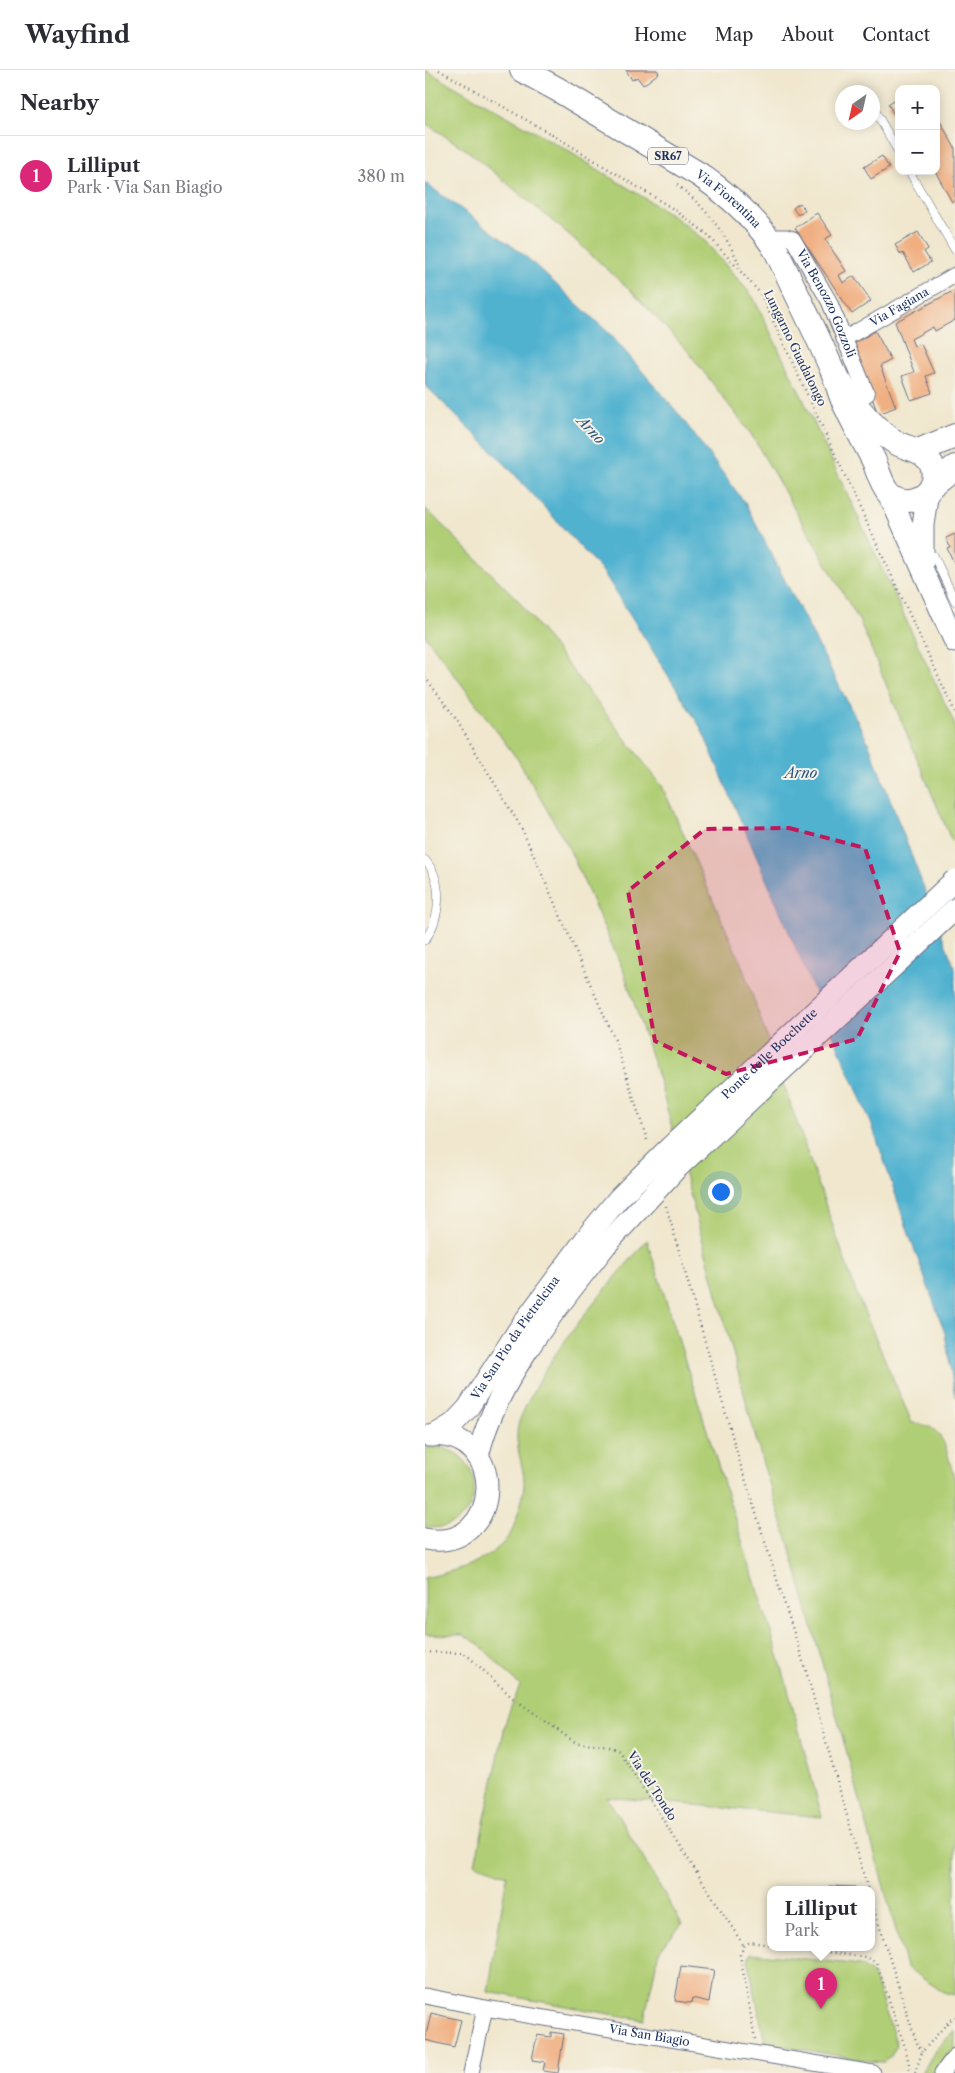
<!DOCTYPE html>
<html lang="en">
<head>
<meta charset="utf-8">
<style>
	:root { --surface:#fff; --page:#f7f7f7; --text:#2b2b33; --muted:#7c7c81; --line:#e1e1e2; --accent:#db2777 }
	body { margin:0; font-family:"Libre Caslon Text",serif; background:var(--page); color:var(--text) }
	.controls { position:absolute; right:15px; top:15px; display:grid; overflow:hidden; border-radius:10px; box-shadow:0 2px 12px #0003 }
	.controls button { width:45px; height:45px; display:grid; place-items:center; padding:0; border:0; border-bottom:1px solid var(--line); background:var(--surface); color:var(--text); font:25px sans-serif }
	.compass { position:absolute; left:410px; top:15px; width:45px; height:45px; border-radius:50%; background:var(--surface); box-shadow:0 2px 12px #0003; rotate:214deg }
	.you { position:absolute; left:295px; top:1121px; width:18px; height:18px; margin:-12px; border:4px solid #fff; border-radius:50%; background:#1a73e8; box-shadow:0 0 0 8px #1a73e833 }
	.badge { display:grid; place-items:center; width:32px; height:32px; border-radius:50%; background:var(--accent); color:#fff; font-size:16px; font-weight:700 }
	.pin { position:absolute; translate:-50% -41px; filter:drop-shadow(0 1px 2px #0008) }
	.pin::after { content:''; position:absolute; top:26px; width:18px; height:15px; background:inherit; clip-path:polygon(0 0,100% 0,50% 100%) }
	.popup { position:absolute; left:342px; top:1816px; width:108px; height:65px; box-sizing:border-box; display:grid; place-content:center; border-radius:10px; background:var(--surface); filter:drop-shadow(0 1px 4px #0005); font-size:16px; white-space:nowrap; color:var(--muted) }
	.popup b { font-size:19px; color:var(--text) }
	.popup::after { content:''; position:absolute; left:50%; top:100%; margin-left:-10px; border:10px solid transparent; border-top-color:var(--surface) }
	.list { margin:0; padding:0; list-style:none }
	h2 { display:flex; justify-content:space-between; align-items:center; height:65px; margin:0; padding:0 20px; font-size:21px }
	h2 small { font-size:16px; font-weight:400; color:var(--muted) }
	.list li { display:grid; grid-template-columns:32px 1fr auto; gap:15px; align-items:center; box-sizing:border-box; height:80px; padding:0 20px; border-top:1px solid var(--line) }
	.list b { display:block; font-size:19px; white-space:nowrap }
	.list p { margin:0; font-size:16px; white-space:nowrap; color:var(--muted) }
	.list em { font-size:16px; font-style:normal; color:var(--muted) }
	.map { position:relative; flex:none; width:530px; height:2003px; overflow:hidden }
	header { display:flex; align-items:center; gap:30px; box-sizing:border-box; height:70px; padding:0 25px; background:var(--surface); border-bottom:1px solid var(--line) }
	header strong { font-size:24px }
	nav { display:flex; gap:28px; margin-inline-start:auto; font-size:18px }
	main { display:flex }
	aside { flex:1; background:var(--surface) }
	.map>svg:first-child { display:block }
	.green { fill:#b0ce75; stroke:#667e6a }
	.water { fill:#51b2d0; stroke:#367097 }
	.building { fill:#f0af81 }
	.lines { fill:none; stroke-linecap:round; stroke-linejoin:round }
	.lane-casing { stroke:#666f85; stroke-width:9 }
	.street-casing { stroke:#666f85; stroke-width:17 }
	.secondary-casing { stroke:#666f85; stroke-width:23 }
	.primary-casing { stroke:#666f85; stroke-width:26 }
	.path { stroke:#666f85; stroke-width:2.5; stroke-dasharray:1 4; stroke-linecap:butt }
	.lane { stroke:#fff; stroke-width:8 }
	.street { stroke:#fff; stroke-width:15 }
	.secondary { stroke:#fff; stroke-width:21 }
	.primary { stroke:#fff; stroke-width:24 }
	.secondary-bridge-casing { stroke:#666f85; stroke-width:23; stroke-linecap:butt }
	.secondary-bridge { stroke:#fff; stroke-width:21 }
	.marked { fill:#c2185b; fill-opacity:0.2; stroke:#c2185b; stroke-width:4; stroke-dasharray:10 6; stroke-linejoin:round }
	.labels { text-anchor:middle; stroke-width:4; stroke-linejoin:round; paint-order:stroke }
	.shield { fill:#f7f3e8; stroke:#5d6a87; stroke-width:1 }
	.shield-label { font-size:11px; font-weight:bold; fill:#1b2f5e }
	.street-label { font-size:12px; fill:#1b2f5e; stroke:#f7f3e8 }
	.water-label { font-size:14px; font-style:italic; fill:#2b5680; stroke:#f7f3e8 }
</style>
</head>
<body>
<header>
<strong>Wayfind</strong>
<nav><a>Home</a><a>Map</a><a>About</a><a>Contact</a></nav>
</header>
<main>
<aside>
<h2>Nearby<small></small></h2>
<ul class="list">
<li><span class="badge">1</span><div><b>Lilliput</b><p>Park · Via San Biagio</p></div><em>380 m</em></li>
</ul>
</aside>
<div class="map">
<svg width="530" height="2003" viewBox="0 0 530 2003">
	<rect width="100%" height="100%" fill="#f7f3e8"/>
	<filter id="ink" filterUnits="userSpaceOnUse"><feTurbulence type="fractalNoise" baseFrequency=".02" numOctaves="2"/><feDisplacementMap in="SourceGraphic" scale="10" xChannelSelector="R" yChannelSelector="G"/><feConvolveMatrix kernelMatrix="1 2 1 2 8 2 1 2 1" color-interpolation-filters="sRGB"/></filter>
	<filter id="wash" filterUnits="userSpaceOnUse"><feTurbulence type="fractalNoise" baseFrequency=".0096" numOctaves="4" result="noise"/><feDisplacementMap in="SourceGraphic" scale="20" xChannelSelector="R" yChannelSelector="G"/><feGaussianBlur stdDeviation="1.12" result="paint"/><feColorMatrix in="noise" values="0 0 0 0 0 0 0 0 0 0 0 0 0 0 0 0 0 1.4 0 .05"/><feComposite in="paint" operator="in"/></filter>
	<g filter="url(#wash)">
		<rect width="100%" height="100%" fill="#f0e7ce"/>
		<g class="green">
			<polygon points="0,0 135,76 247,145 279,170 328,227 377,327 530,655 530,769 527,772 435,552 326,364 262,280 205,220 147,167 43,81 0,53"/>
			<path d="M0,438L92,529L237,716L316,893L431,1222L487,1353C522,1354 521,1383 530,1411V1925L518,1922L481,1897L367,1484L338,1394L235,1013L199,902L143,776L93,690L0,565Z"/>
			<path d="M222,1170L358,1601L397,1747L182,1727L257,1854L234,1881L219,1950L63,1922L82,1805L50,1794L82,1647L95,1616L55,1575L39,1565L0,1564V1508C29,1501 65,1492 83,1467C88,1462 89,1453 92,1446C96,1435 100,1420 99,1409C97,1389 87,1369 95,1349C123,1282 176,1225 222,1170Z"/>
			<path d="M12,1377C69,1385 57,1466 0,1457V1378Z"/>
			<polygon points="326,1883 436,1895 448,1905 472,1975 466,1986 459,1992 444,1991 340,1973 323,1889"/>
			<polygon points="530,1961 530,2003 497,2003 511,1979"/>
		</g>
		<polygon class="water" points="0,113 98,184 186,265 253,343 320,433 443,672 530,899 530,1327 520,1263 486,1170 447,1055 276,658 179,503 81,395 0,315"/>
		<g id="blocks">
			<g class="building">
				<polygon points="201,0 232,0 234,3 218,15 212,7 207,10"/>
				<polygon points="474,27 474,53 463,34"/>
				<polygon points="511,44 530,78 530,130 527,132 510,101"/>
				<polygon points="457,86 464,98 446,109 439,97"/>
				<polygon points="375,133 380,140 373,145 368,138"/>
				<polygon points="392,143 407,165 400,169 421,201 414,205 418,213 429,206 446,231 427,244 370,158"/>
				<polygon points="493,162 503,179 499,182 506,192 489,202 478,183 476,185 470,175"/>
				<polygon points="530,220 530,250 510,261 508,257 486,269 489,276 496,274 509,303 501,306 507,323 486,330 477,306 489,302 470,252"/>
				<polygon points="450,261 466,290 455,296 471,337 453,344 427,275"/>
				<polygon points="530,464 530,495 522,478 525,477 521,468"/>
				<polygon points="404,1816 430,1817 429,1820 404,1820"/>
				<polygon points="256,1896 289,1900 284,1932 267,1928 266,1933 250,1931"/>
				<polygon points="6,1943 36,1950 29,1977 0,1970"/>
				<polygon points="126,1962 139,1964 133,2003 118,2001 120,1992 107,1990 112,1965 126,1967"/>
			</g>
		</g>
	</g>
	<g filter="url(#ink)">
		<use href="#blocks" fill-opacity="0" stroke="#666f85" stroke-width="1"/>
		<g class="lines">
			<defs>
				<g id="lane">
					<polyline points="449,39 474,83"/>
					<polyline points="484,101 530,180"/>
					<polyline points="509,486 530,531"/>
					<path d="M0,790C19,811 16,848 0,870"/>
				</g>
				<g id="street">
					<path id="s1" d="M342,167H361L368,169L404,231L442,324"/>
					<path id="s2" d="M419,269L530,205"/>
					<path id="s3" d="M0,1926L60,1938L448,2003"/>
					<polyline points="46,2003 60,1938"/>
					<polyline points="517,2003 530,1986"/>
				</g>
				<g id="secondary">
					<polyline points="462,420 530,572"/>
					<polyline points="498,492 498,455 503,420"/>
					<path id="s4" d="M8,1366L28,1354L43,1338L96,1256L165,1163"/>
					<path d="M53,1387C69,1312 134,1235 181,1175"/>
					<path d="M0,1469C78,1484 86,1358 3,1366"/>
				</g>
				<g id="primary">
					<path id="s5" d="M97,0L132,19L275,105C305,126 333,150 352,182C370,222 391,261 408,302C412,311 414,321 418,330C427,351 439,371 449,391C453,401 456,414 463,422C477,437 503,430 508,410C510,401 507,392 500,386C492,378 479,378 470,372C442,354 425,328 408,301"/>
					<polyline points="493,381 530,366"/>
					<polyline points="506,416 530,397"/>
				</g>
			</defs>
			<use href="#lane" class="lane-casing"/>
			<use href="#street" class="street-casing"/>
			<use href="#secondary" class="secondary-casing"/>
			<use href="#primary" class="primary-casing"/>
			<g class="path">
				<polyline points="14,0 138,71 250,140 282,164 335,223 530,642"/>
				<path d="M252,115C280,136 303,166 316,199"/>
				<polyline points="0,607 29,646 97,759 190,970 223,1073"/>
				<polyline points="241,1136 315,1393 381,1601 443,1820"/>
				<path d="M0,1582L38,1583L43,1586L88,1628L148,1671C163,1677 180,1673 194,1681L319,1876"/>
				<polyline points="446,1830 491,1971 497,1982"/>
				<polyline points="369,1878 440,1887 451,1892 480,1977 486,2003"/>
				<polyline points="330,1969 315,1885 319,1876 325,1872 346,1875"/>
				<polyline points="490,2003 497,1982 525,1950 530,1947"/>
			</g>
			<use href="#lane" class="lane"/>
			<use href="#street" class="street"/>
			<use href="#secondary" class="secondary"/>
			<use href="#primary" class="primary"/>
			<defs>
				<g id="secondary-bridge">
					<path id="s6" d="M165,1163L193,1129L241,1081L530,810"/>
					<polyline points="181,1175 251,1099 530,839"/>
				</g>
			</defs>
			<use href="#secondary-bridge" class="secondary-bridge-casing"/>
			<use href="#secondary-bridge" class="secondary-bridge"/>
		</g>
	</g>
	<path class="marked" d="M364,758L440,778L475,882L432,969L301,1004L230,971L203,821L280,759Z"/>
	<g class="labels">
		<rect class="shield" x="223" y="77.5" width="40" height="17" rx="4"/>
		<g class="shield-label">
			<text x="243" y="90">SR67</text>
		</g>
		<g class="street-label">
			<text dy="4" stroke="none"><textPath href="#s5" startOffset="244">Via Fiorentina</textPath></text>
			<text dy="4" stroke="none"><textPath href="#s1" startOffset="99">Via Benozzo Gozzoli</textPath></text>
			<text dy="4" stroke="none"><textPath href="#s2" startOffset="64">Via Fagiana</textPath></text>
			<text transform="translate(370 278) rotate(64)" y="4">Lungarno Guadalongo</text>
			<text dy="4" stroke="none"><textPath href="#s6" startOffset="254">Ponte delle Bocchette</textPath></text>
			<text dy="4" stroke="none"><textPath href="#s4" startOffset="130">Via San Pio da Pietrelcina</textPath></text>
			<text transform="translate(227 1716) rotate(57)" y="4">Via del Tondo</text>
			<text dy="4" stroke="none"><textPath href="#s3" startOffset="228">Via San Biagio</textPath></text>
		</g>
		<g class="water-label">
			<text transform="translate(166 360) rotate(46)" y="5">Arno</text>
			<text x="376" y="708">Arno</text>
		</g>
	</g>
</svg>
<div class="controls">
<button>+</button>
<button>−</button>
</div>
<svg class="compass" viewBox="-18 -18 36 36"><path d="M0-13l5 13h-10z" fill="#e53935"/><path d="M0 13l5-13h-10z" fill="#7c7c81"/></svg>
<div class="you"></div>
<div class="pin badge" style="left:396px;top:1939px">1</div>
<div class="popup"><b>Lilliput</b>Park</div>
</div>
</main>
</body>
</html>
